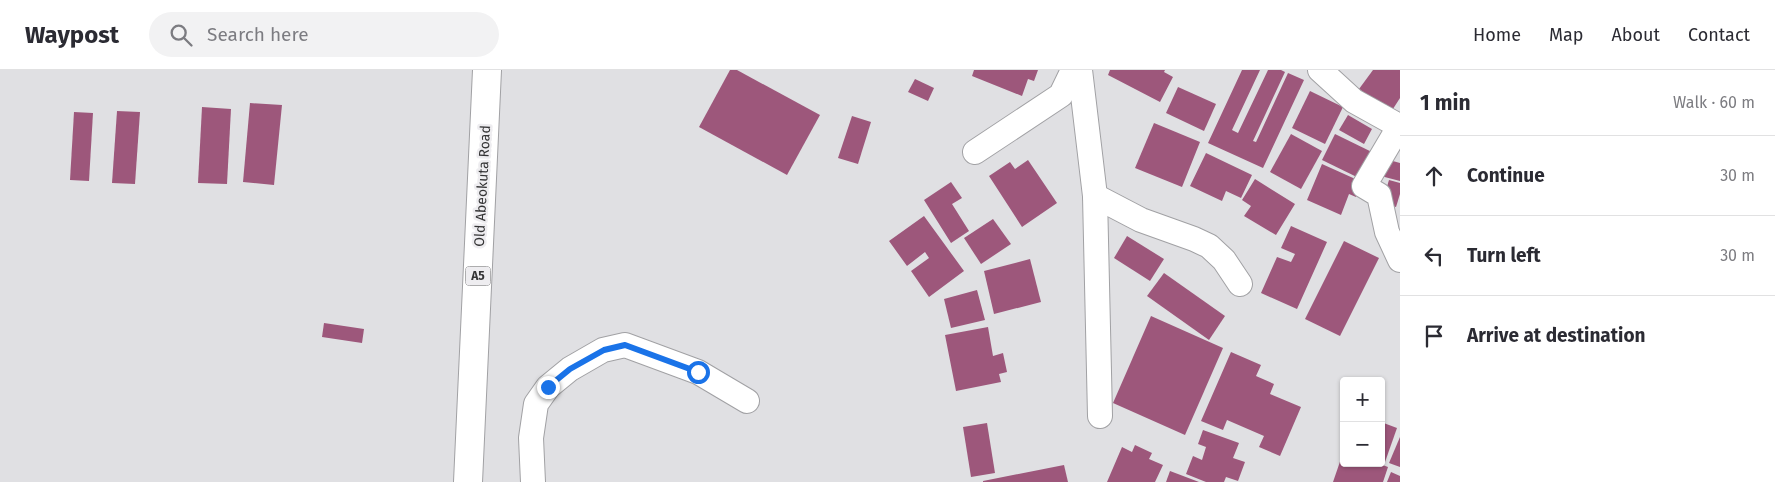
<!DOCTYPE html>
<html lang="en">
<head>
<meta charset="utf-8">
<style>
	:root { --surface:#fff; --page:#f2f2f3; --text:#2b2b33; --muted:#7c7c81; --line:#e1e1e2 }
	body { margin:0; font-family:"Fira Sans",sans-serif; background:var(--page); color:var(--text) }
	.controls { position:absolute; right:15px; bottom:15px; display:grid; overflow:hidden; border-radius:5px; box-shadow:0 1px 4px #0004 }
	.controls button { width:45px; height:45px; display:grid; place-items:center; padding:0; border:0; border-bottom:1px solid var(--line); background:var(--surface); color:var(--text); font:25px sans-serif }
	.stop { position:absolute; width:15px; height:15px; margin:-11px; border:4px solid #1a73e8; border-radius:50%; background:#fff }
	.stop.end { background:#1a73e8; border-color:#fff; box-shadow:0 1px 5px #0008 }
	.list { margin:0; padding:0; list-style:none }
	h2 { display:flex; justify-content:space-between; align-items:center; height:65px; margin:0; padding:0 20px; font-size:21px }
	h2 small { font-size:16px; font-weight:400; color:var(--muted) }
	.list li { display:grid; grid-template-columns:32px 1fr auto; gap:15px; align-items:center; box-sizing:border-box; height:80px; padding:0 20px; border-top:1px solid var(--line) }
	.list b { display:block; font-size:19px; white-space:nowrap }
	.list em { font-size:16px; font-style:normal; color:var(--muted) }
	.icon { flex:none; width:28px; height:28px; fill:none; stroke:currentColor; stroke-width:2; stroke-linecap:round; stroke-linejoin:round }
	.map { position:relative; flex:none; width:1400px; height:412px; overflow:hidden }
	header { display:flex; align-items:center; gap:30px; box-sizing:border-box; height:70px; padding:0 25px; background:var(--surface); border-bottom:1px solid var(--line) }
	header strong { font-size:24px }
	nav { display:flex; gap:28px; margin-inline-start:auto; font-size:18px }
	.search { width:350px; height:45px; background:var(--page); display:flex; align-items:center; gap:12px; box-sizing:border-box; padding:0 18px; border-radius:28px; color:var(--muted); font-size:19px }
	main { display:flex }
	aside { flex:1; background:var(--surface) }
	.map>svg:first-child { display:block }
	.building { fill:#9d577b }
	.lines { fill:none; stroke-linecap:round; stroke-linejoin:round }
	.minor-casing { stroke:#a1a1a4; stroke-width:26 }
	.trunk-casing { stroke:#a1a1a4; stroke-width:30 }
	.minor { stroke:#fff; stroke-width:24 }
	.trunk { stroke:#fff; stroke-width:28 }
	.route { stroke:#1a73e8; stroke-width:6 }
	.labels { text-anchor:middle; stroke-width:5; stroke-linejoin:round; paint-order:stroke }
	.shield { fill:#eeedf0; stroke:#6c6c6d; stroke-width:1 }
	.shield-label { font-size:12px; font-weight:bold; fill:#343435 }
	.street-label { font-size:14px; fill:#343435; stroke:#eeedf0 }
</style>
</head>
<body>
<header>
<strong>Waypost</strong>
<div class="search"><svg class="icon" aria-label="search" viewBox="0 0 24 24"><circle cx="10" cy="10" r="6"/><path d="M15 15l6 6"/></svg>Search here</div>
<nav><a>Home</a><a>Map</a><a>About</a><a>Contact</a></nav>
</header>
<main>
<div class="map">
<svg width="1400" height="412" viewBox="0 0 1400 412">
	<rect width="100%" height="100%" fill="#e0e0e3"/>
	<g class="building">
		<polygon points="730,0 737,0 820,45 787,105 699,57"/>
		<polygon points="974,0 1038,0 1034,11 1028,9 1022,26 972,6"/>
		<polygon points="1110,0 1165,0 1164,2 1173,7 1160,32 1108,5"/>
		<polygon points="1242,0 1260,0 1232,60 1238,63 1268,0 1281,0 1285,2 1253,71 1256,72 1288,3 1304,10 1263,98 1208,73"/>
		<polygon points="1373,0 1400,0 1400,28 1391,42 1359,19"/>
		<polygon points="915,9 934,18 928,31 908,22"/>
		<polygon points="1178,17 1216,34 1204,61 1166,43"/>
		<polygon points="1310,21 1343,37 1325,74 1292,58"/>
		<polygon points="250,33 282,35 274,115 243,112"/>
		<polygon points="202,37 231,39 227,114 198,113"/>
		<polygon points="117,41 140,42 135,114 112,113"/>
		<polygon points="74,42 93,43 89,111 70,110"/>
		<polygon points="1348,45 1372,59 1364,74 1339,60"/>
		<polygon points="852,46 871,52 858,94 838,88"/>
		<polygon points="1154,53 1200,72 1182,117 1135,98"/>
		<polygon points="1291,64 1322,81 1301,119 1270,102"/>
		<polygon points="1335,64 1378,85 1365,111 1322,90"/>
		<polygon points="1206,83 1252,105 1241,128 1226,121 1222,131 1190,116"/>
		<polygon points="1382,88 1400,93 1400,111 1377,105"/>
		<polygon points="1028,90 1057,133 1022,157 989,106 1010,92 1015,99"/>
		<polygon points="1322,94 1362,112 1356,127 1349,124 1341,145 1307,130"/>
		<polygon points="1255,109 1295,134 1276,165 1244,146 1251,136 1242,130"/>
		<polygon points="1389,110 1400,113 1400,124 1396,137 1382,133"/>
		<polygon points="951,112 962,128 952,134 969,161 951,173 924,130"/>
		<polygon points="924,146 964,201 929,227 911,201 929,188 925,182 907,196 889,171"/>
		<polygon points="993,149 1011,174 981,194 964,168"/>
		<polygon points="1291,156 1327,172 1297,239 1261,223 1277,187 1291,192 1295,184 1281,178"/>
		<polygon points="1127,166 1164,189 1150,211 1114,188"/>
		<polygon points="1344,171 1379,188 1340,266 1305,249"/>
		<polygon points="1030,189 1041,232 994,244 984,201"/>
		<polygon points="1164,203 1225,246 1209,270 1147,226"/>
		<polygon points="977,220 985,250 951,258 944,229"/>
		<polygon points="1151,246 1223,278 1185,365 1113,333"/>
		<polygon points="324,253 364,259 362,273 322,267"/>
		<polygon points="988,257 993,286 1003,283 1007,302 999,304 1001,312 956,321 945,265"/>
		<polygon points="1231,282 1261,295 1256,306 1274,314 1270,324 1301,337 1280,386 1259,377 1264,366 1227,350 1223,360 1201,351"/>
		<polygon points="1381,352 1397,358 1385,392 1381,390"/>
		<polygon points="987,353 995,403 971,407 963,357"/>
		<polygon points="1203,360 1239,373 1233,388 1245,392 1238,411 1226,407 1224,412 1206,412 1186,404 1193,386 1202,390 1206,377 1198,374"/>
		<polygon points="1400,367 1400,397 1389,393"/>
		<polygon points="1135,375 1152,383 1149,389 1163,395 1155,412 1107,412 1122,377 1132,382"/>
		<polygon points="1344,380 1344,393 1377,393 1388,397 1383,412 1333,412"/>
		<polygon points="1064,395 1068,412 983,412 983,411"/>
		<polygon points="1170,401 1199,412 1166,412"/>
		<polygon points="1391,402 1400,406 1400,412 1387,412"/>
	</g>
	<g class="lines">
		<defs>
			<g id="minor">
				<polyline points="1080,0 1095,126 1100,346"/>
				<polyline points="1320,0 1354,31 1399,56"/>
				<polyline points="975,82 1061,25 1073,0"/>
				<polyline points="1095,126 1141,150 1194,169 1209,176 1224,190 1240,214"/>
				<polyline points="1400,190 1387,162 1379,125 1364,116 1400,55"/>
				<polyline points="533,412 531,368 536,334 548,317 570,299 603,280 625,275 698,302 747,331"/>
			</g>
			<polyline id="trunk" points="468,412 487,0"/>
		</defs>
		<use href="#minor" class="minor-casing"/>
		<use href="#trunk" class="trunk-casing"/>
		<use href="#minor" class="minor"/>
		<use href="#trunk" class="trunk"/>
	</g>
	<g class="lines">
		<polyline class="route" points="548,317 570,299 604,280 625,275 698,302"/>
	</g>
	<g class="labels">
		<rect class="shield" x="465.5" y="196.5" width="25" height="19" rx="4"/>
		<g class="shield-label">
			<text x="478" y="210">A5</text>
		</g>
		<g class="street-label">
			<text transform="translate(482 116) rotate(-87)" y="5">Old Abeokuta Road</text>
		</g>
	</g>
</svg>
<div class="controls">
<button>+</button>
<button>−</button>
</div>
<div class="stop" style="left:698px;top:302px"></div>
<div class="stop end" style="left:548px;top:317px"></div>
</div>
<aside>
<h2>1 min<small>Walk · 60 m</small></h2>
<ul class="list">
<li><svg class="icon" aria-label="ahead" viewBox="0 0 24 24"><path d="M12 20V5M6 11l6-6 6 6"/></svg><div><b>Continue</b></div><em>30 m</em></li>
<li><svg class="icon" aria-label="left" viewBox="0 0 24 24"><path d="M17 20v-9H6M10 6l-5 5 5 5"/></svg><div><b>Turn left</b></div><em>30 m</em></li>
<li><svg class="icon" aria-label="arrive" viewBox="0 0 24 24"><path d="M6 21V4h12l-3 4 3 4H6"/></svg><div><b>Arrive at destination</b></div></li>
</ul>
</aside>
</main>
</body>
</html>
